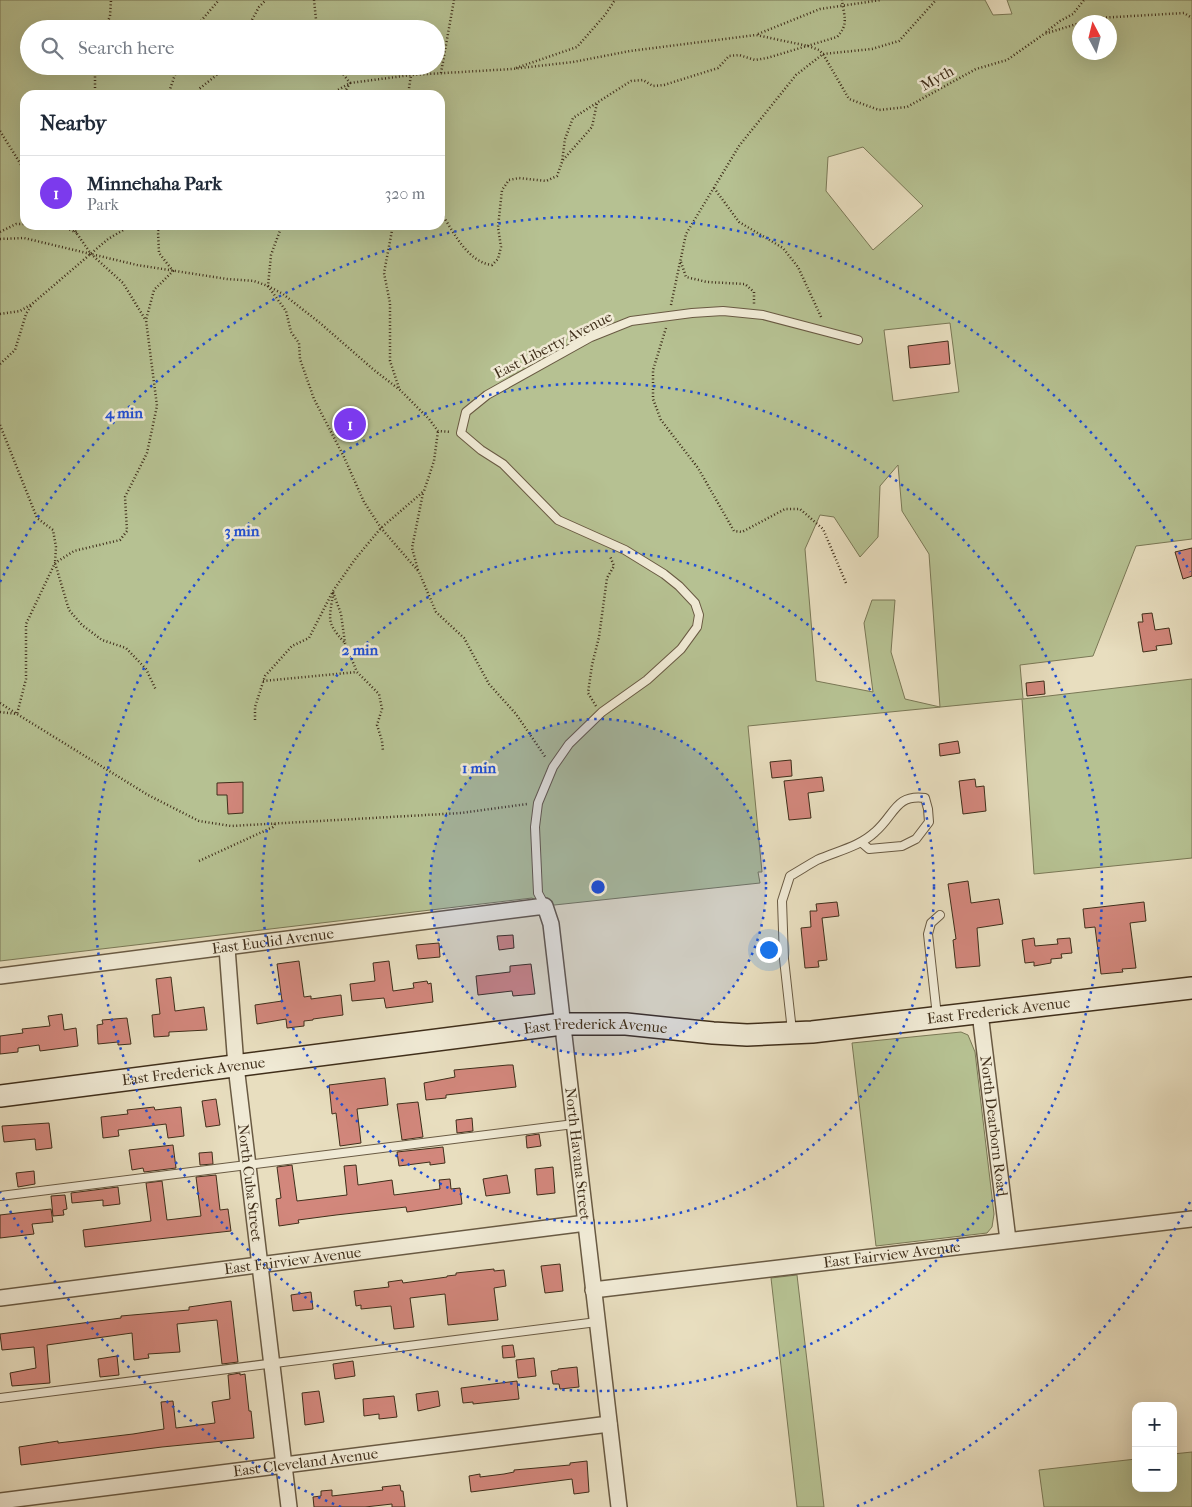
<!DOCTYPE html>
<html lang="en">
<head>
<meta charset="utf-8">
<style>
	:root { --surface:#fff; --page:#f6f6f7; --text:#1f2937; --muted:#747a83; --line:#e0e1e3; --accent:#7c3aed }
	body { margin:0; font-family:"IM FELL French Canon",serif; background:var(--page); color:var(--text) }
	.controls { position:absolute; right:15px; bottom:15px; display:grid; overflow:hidden; border-radius:10px; box-shadow:0 5px 20px #0002 }
	.controls button { width:45px; height:45px; display:grid; place-items:center; padding:0; border:0; border-bottom:1px solid var(--line); background:var(--surface); color:var(--text); font:25px sans-serif }
	.compass { position:absolute; left:1072px; top:15px; width:45px; height:45px; border-radius:50%; background:var(--surface); box-shadow:0 5px 20px #0002; rotate:353deg }
	.you { position:absolute; left:768px; top:949px; width:18px; height:18px; margin:-12px; border:4px solid #fff; border-radius:50%; background:#1a73e8; box-shadow:0 0 0 8px #1a73e833 }
	.badge { display:grid; place-items:center; width:32px; height:32px; border-radius:50%; background:var(--accent); color:#fff; font-size:16px; font-weight:700 }
	.pin { position:absolute; translate:-50% -50%; border:2px solid #fff; box-shadow:0 1px 5px #0006 }
	.list { margin:0; padding:0; list-style:none }
	h2 { display:flex; justify-content:space-between; align-items:center; height:65px; margin:0; padding:0 20px; font-size:21px }
	h2 small { font-size:16px; font-weight:400; color:var(--muted) }
	.list li { display:grid; grid-template-columns:32px 1fr auto; gap:15px; align-items:center; box-sizing:border-box; height:75px; padding:0 20px; border-top:1px solid var(--line) }
	.list b { display:block; font-size:19px; white-space:nowrap }
	.list p { margin:0; font-size:16px; white-space:nowrap; color:var(--muted) }
	.list em { font-size:16px; font-style:normal; color:var(--muted) }
	.icon { flex:none; width:28px; height:28px; fill:none; stroke:currentColor; stroke-width:2; stroke-linecap:round; stroke-linejoin:round }
	.map { position:relative; flex:none; width:1192px; height:1507px; overflow:hidden }
	.search { position:absolute; background:var(--surface); box-shadow:0 5px 20px #0002; left:20px; top:20px; width:425px; height:55px; display:flex; align-items:center; gap:12px; box-sizing:border-box; padding:0 18px; border-radius:28px; color:var(--muted); font-size:19px }
	.panel { position:absolute; background:var(--surface); box-shadow:0 5px 20px #0002; left:20px; top:90px; width:425px; height:140px; border-radius:15px }
	.map>svg:first-child { display:block }
	.green { fill:#b6c192; stroke:#7a7856; fill-rule:evenodd }
	.building { fill:#d2877c; stroke:#3f2e1a }
	.lines { fill:none; stroke-linecap:round; stroke-linejoin:round }
	.lane-casing { stroke:#695a43; stroke-width:10 }
	.street-casing { stroke:#695a43; stroke-width:18 }
	.secondary-casing { stroke:#3f2e1a; stroke-width:24 }
	.path { stroke:#3f2e1a; stroke-width:2.5; stroke-dasharray:1 2.5; stroke-linecap:butt }
	.lane { stroke:#f0ead5; stroke-width:8 }
	.street { stroke:#f0ead5; stroke-width:15 }
	.secondary { stroke:#f0ead5; stroke-width:21 }
	.ring { fill:none; stroke:#1d4ed8; stroke-width:2.5; stroke-dasharray:2.5 5 }
	.labels { text-anchor:middle; stroke-width:5; stroke-linejoin:round; paint-order:stroke }
	.street-label { font-size:15px; fill:#3f2e1a; stroke:#f0ead5 }
	.centre { fill:#1d4ed8; stroke:#f0ead5; stroke-width:2.5 }
	.ring-label { font-size:15px; text-anchor:middle; font-weight:bold; fill:#1d4ed8; stroke:#f0ead5; stroke-width:5; stroke-linejoin:round; paint-order:stroke }
</style>
</head>
<body>
<div class="map">
<svg width="1192" height="1507" viewBox="0 0 1192 1507">
	<rect width="100%" height="100%" fill="#e8debf"/>
	<filter id="stains"><feTurbulence type="fractalNoise" baseFrequency=".004" numOctaves="4"/><feColorMatrix values="0 0 0 0 .2 0 0 0 0 .09 0 0 0 0 .02 0 0 0 .5 -.17"/></filter>
	<radialGradient id="worn" r=".72"><stop offset=".6" stop-color="#630" stop-opacity="0"/><stop offset="1" stop-color="#630" stop-opacity=".3"/></radialGradient>
	<g class="green">
		<path d="M0,0H985L993,15L1012,14L1007,0H1192V539L1136,546L1093,656L1020,665L1023,699L1192,679V858L1034,874L1022,699L748,726L762,872H758L760,883L545,906L532,898L0,961ZM1080,22H1110V52H1080ZM29,29H436V66H29ZM25,95H440V225H25ZM863,147L923,206L873,250L826,191L828,157ZM950,323L959,392L893,401L884,330ZM898,465L902,511L929,554L940,707L905,699L891,652L895,600H872L864,623L873,692L816,681L805,549L820,515L834,517L860,557L878,537L880,486Z"/>
		<polygon points="961,1032 968,1035 975,1052 994,1214 992,1227 987,1233 876,1246 852,1043"/>
		<polygon points="797,1275 824,1507 797,1507 771,1278"/>
		<polygon points="1192,1452 1192,1507 1044,1507 1039,1470 1136,1459 1136,1488 1173,1488 1173,1454"/>
	</g>
	<g class="building">
		<polygon points="948,341 950,364 910,368 908,346"/>
		<polygon points="1192,548 1192,576 1183,579 1175,552"/>
		<polygon points="1152,613 1155,630 1169,628 1172,644 1156,646 1157,650 1143,652 1138,622 1143,622 1142,614"/>
		<polygon points="1044,681 1045,694 1027,696 1026,683"/>
		<polygon points="958,741 960,753 940,756 939,744"/>
		<polygon points="791,760 792,776 772,778 770,762"/>
		<polygon points="822,777 824,791 808,793 811,818 789,820 784,781"/>
		<polygon points="975,779 976,787 984,786 986,811 963,814 959,781"/>
		<polygon points="243,782 243,813 228,814 227,795 217,795 217,783"/>
		<polygon points="968,881 971,903 999,899 1003,924 977,928 980,966 956,968 953,940 956,939 948,884"/>
		<polygon points="837,902 839,916 822,918 827,960 818,961 819,967 805,968 801,928 811,927 810,911 817,911 816,904"/>
		<polygon points="1144,902 1146,921 1130,923 1136,968 1122,969 1123,972 1101,974 1095,927 1085,928 1083,909"/>
		<polygon points="513,935 514,948 499,950 497,936"/>
		<polygon points="1034,938 1035,946 1058,944 1057,939 1070,938 1072,953 1061,954 1062,958 1051,959 1051,963 1034,966 1034,962 1025,963 1022,940"/>
		<polygon points="439,943 440,957 418,959 416,945"/>
		<polygon points="299,961 304,997 311,996 311,999 341,995 343,1015 313,1019 313,1020 304,1021 304,1026 287,1028 286,1019 257,1024 255,1005 282,1001 277,964"/>
		<polygon points="389,961 393,991 414,988 413,983 427,981 428,984 431,983 433,1002 386,1008 384,998 352,1001 350,984 375,981 373,963"/>
		<polygon points="531,964 535,994 513,996 512,991 478,995 476,976 510,972 510,966"/>
		<polygon points="171,977 175,1011 204,1007 207,1030 169,1032 169,1036 154,1037 152,1015 160,1014 156,979"/>
		<polygon points="62,1014 64,1030 76,1028 78,1046 40,1051 39,1045 18,1048 18,1052 0,1054 0,1036 23,1033 22,1029 50,1026 48,1016"/>
		<polygon points="127,1018 131,1044 118,1045 118,1042 98,1044 97,1025 103,1024 102,1020"/>
		<polygon points="508,1065 513,1065 516,1087 446,1095 446,1098 426,1100 424,1083 455,1077 454,1070"/>
		<polygon points="385,1078 388,1105 357,1109 361,1143 340,1146 336,1113 332,1114 329,1085"/>
		<polygon points="216,1099 220,1125 206,1127 202,1101"/>
		<polygon points="418,1102 423,1137 402,1140 397,1104"/>
		<polygon points="154,1107 155,1110 181,1107 184,1136 168,1138 166,1124 118,1130 119,1136 103,1138 101,1117 128,1114 127,1110"/>
		<polygon points="472,1118 473,1131 457,1133 456,1120"/>
		<polygon points="49,1123 52,1148 36,1150 35,1139 4,1142 2,1126"/>
		<polygon points="539,1134 541,1146 527,1148 526,1136"/>
		<polygon points="173,1145 176,1168 144,1172 143,1168 132,1170 129,1150"/>
		<polygon points="443,1147 445,1163 430,1165 430,1162 399,1166 397,1152"/>
		<polygon points="212,1152 213,1164 200,1165 199,1153"/>
		<polygon points="292,1165 297,1201 347,1195 344,1166 356,1165 358,1185 392,1180 394,1195 440,1189 439,1180 450,1179 451,1189 460,1188 462,1204 407,1212 406,1207 336,1215 298,1220 299,1223 279,1226 276,1199 281,1198 277,1167"/>
		<polygon points="553,1167 555,1193 537,1195 535,1169"/>
		<polygon points="34,1171 35,1184 18,1187 16,1173"/>
		<polygon points="216,1175 220,1210 228,1209 231,1231 85,1247 83,1230 151,1221 146,1183 162,1181 167,1220 201,1216 196,1177"/>
		<polygon points="507,1175 510,1193 486,1196 483,1179"/>
		<polygon points="118,1187 120,1204 103,1206 103,1200 72,1203 71,1193"/>
		<polygon points="65,1195 67,1209 63,1210 64,1215 53,1216 51,1196"/>
		<polygon points="51,1209 53,1222 32,1224 34,1234 0,1238 0,1215"/>
		<polygon points="560,1264 563,1291 545,1293 541,1266"/>
		<polygon points="494,1269 494,1271 504,1270 506,1286 494,1288 498,1320 448,1325 445,1294 410,1298 414,1327 394,1329 391,1306 361,1309 361,1305 356,1306 354,1291 389,1287 388,1282 402,1280 403,1283 447,1277 447,1276 456,1275 456,1273"/>
		<polygon points="311,1292 313,1309 293,1311 291,1295"/>
		<polygon points="231,1301 238,1362 222,1364 217,1320 177,1324 180,1352 148,1354 149,1358 134,1360 132,1333 47,1345 50,1383 12,1386 10,1373 36,1368 34,1347 2,1350 0,1334 121,1318 121,1316 189,1310 189,1307"/>
		<polygon points="513,1345 515,1357 503,1358 502,1346"/>
		<polygon points="117,1356 119,1375 100,1377 98,1359"/>
		<polygon points="534,1358 536,1376 518,1378 516,1360"/>
		<polygon points="353,1361 355,1376 335,1379 333,1364"/>
		<polygon points="577,1367 579,1387 560,1389 559,1384 553,1384 551,1371 558,1370 558,1369"/>
		<polygon points="240,1373 240,1375 245,1374 249,1411 251,1411 254,1438 162,1447 21,1465 19,1447 58,1441 58,1443 133,1434 164,1429 161,1402 173,1401 176,1428 215,1423 212,1402 230,1399 228,1375"/>
		<polygon points="517,1381 519,1399 473,1404 473,1402 463,1403 461,1388"/>
		<polygon points="319,1391 324,1422 305,1425 302,1393"/>
		<polygon points="438,1391 440,1406 418,1411 416,1394"/>
		<polygon points="394,1396 397,1417 379,1419 379,1414 364,1416 363,1399"/>
		<polygon points="587,1461 589,1492 574,1494 572,1479 471,1492 469,1476 480,1474 480,1477 504,1474 514,1472 514,1470 570,1465 570,1463"/>
		<polygon points="400,1485 401,1491 403,1491 405,1507 392,1507 392,1504 365,1507 314,1507 313,1497 321,1496 321,1491 332,1490 332,1496 383,1490 382,1487"/>
	</g>
	<g class="lines">
		<defs>
			<g id="lane">
				<polyline points="545,906 538,893 535,827 538,803 553,767 569,744 602,712 647,680 681,649 697,627 699,615 695,603 679,586 664,574 625,550 558,520 503,464 481,450 461,433 466,412 487,395 591,337 631,321 692,313 723,311 763,315 858,340"/>
				<polyline points="937,1016 928,934 931,923 940,915"/>
				<path d="M792,1031L784,959L782,901L790,876C799,871 808,865 817,860C837,851 859,847 875,832C895,815 895,794 925,798L928,809L929,822L916,839L902,846L869,849L862,843"/>
				<polyline points="0,1196 574,1124"/>
				<polyline points="0,1398 597,1322"/>
			</g>
			<g id="street">
				<path id="s1" d="M227,948L236,1066L289,1507"/>
				<path id="s2" d="M0,976L545,906L551,924L619,1507"/>
				<path id="s3" d="M980,1013L1008,1240"/>
				<path id="s4" d="M593,1290L1192,1219"/>
				<path id="s5" d="M0,1298L586,1223"/>
				<path id="s6" d="M0,1501L609,1424"/>
			</g>
			<g id="secondary">
				<path id="s7" d="M0,1096L562,1024H626L713,1033L747,1035L812,1032L1192,988"/>
			</g>
		</defs>
		<use href="#lane" class="lane-casing"/>
		<use href="#street" class="street-casing"/>
		<use href="#secondary" class="secondary-casing"/>
		<g class="path">
			<polyline points="314,0 317,29"/>
			<polyline points="1082,22 1098,18 1184,13 1192,18"/>
			<polyline points="105,29 110,16 111,0"/>
			<polyline points="194,29 219,0"/>
			<polyline points="247,29 259,7 266,0"/>
			<polyline points="1046,32 1060,21 1073,14 1084,0"/>
			<polyline points="758,34 820,9 881,0"/>
			<polyline points="337,66 350,83 343,95"/>
			<polyline points="516,68 577,47 605,15 615,0"/>
			<polyline points="441,73 454,0"/>
			<polyline points="95,95 95,66"/>
			<polyline points="168,95 178,66"/>
			<polyline points="198,95 199,89 228,66"/>
			<polyline points="329,95 350,83 411,75 512,69 573,62 630,51 756,35 808,46 819,50 823,54 872,49 899,41 936,0"/>
			<polyline points="408,95 411,75"/>
			<polyline points="0,131 25,171"/>
			<polyline points="563,160 592,127 597,103"/>
			<polyline points="714,188 739,222 783,248 798,267 822,319"/>
			<path d="M440,211C453,231 467,262 492,265L498,259L501,247L498,227L502,190L509,180L519,178L546,181L557,176L562,162L565,139L573,118L631,81L643,80L653,86L664,85L718,68L729,56L739,55L755,60L767,58L837,37C849,24 844,17 842,0"/>
			<polyline points="60,225 77,233"/>
			<polyline points="71,225 91,254 123,283 145,319"/>
			<polyline points="282,225 271,255 268,286 286,311 291,332 299,343 300,359 314,399 344,457 364,502 381,528 419,572 436,612 464,638 489,684 516,714 546,758"/>
			<polyline points="393,225 384,273 390,303 390,361 399,388"/>
			<polyline points="0,232 16,224 25,224"/>
			<polyline points="0,239 24,238 137,265 227,279 254,281 268,286 283,294 320,323 374,370 400,390 429,419 438,431 451,432"/>
			<polyline points="681,262 686,277 707,282 745,284 754,292 754,304"/>
			<polyline points="671,305 686,234 739,146 796,75 823,54 849,99 879,110 907,107 976,69 1007,60 1044,34 1080,23"/>
			<polyline points="0,314 20,311 32,304 108,239 132,225"/>
			<polyline points="666,328 653,370 653,399 661,420 698,468 734,531 742,532 785,509 800,509 823,529 846,583"/>
			<polyline points="0,364 15,350 26,314 31,306"/>
			<polyline points="0,425 37,518 53,530 56,547 55,563 69,610 82,625 102,640 126,648 146,669 156,690"/>
			<polyline points="418,570 412,548 423,493"/>
			<polyline points="333,592 341,614 345,643 357,672"/>
			<path d="M333,593C330,619 325,621 344,642"/>
			<polyline points="263,681 357,672 379,694 382,709 377,725 382,741 383,751"/>
			<polyline points="0,703 17,714 26,679 26,624 55,563 74,551 120,540 127,531 125,497 147,453 157,406 146,320 154,290 173,271 159,253 158,231 160,225"/>
			<polyline points="596,706 588,693 592,665 599,637 607,578 614,566 610,556"/>
			<polyline points="0,712 17,714 148,795 199,821 231,826 461,813 527,804"/>
			<polyline points="255,720 255,707 265,676 292,646 309,638 333,591 356,558 381,528 424,491 434,461 438,431"/>
			<polyline points="199,861 273,827 275,824"/>
		</g>
		<use href="#lane" class="lane"/>
		<use href="#street" class="street"/>
		<use href="#secondary" class="secondary"/>
	</g>
	<circle cx="598" cy="887" r="168" fill="#1d4ed8" fill-opacity=".12"/>
	<g class="ring">
		<circle cx="598" cy="887" r="168"/>
		<circle cx="598" cy="887" r="336"/>
		<circle cx="598" cy="887" r="504"/>
		<path d="M1190 1202A671 671 0 0 1 855 1507M341 1507A671 671 0 0 1 0 1192M0 582A671 671 0 0 1 1190 572"/>
	</g>
	<g class="labels">
		<g class="street-label">
			<text transform="translate(937 78) rotate(-29)" y="5">Myth</text>
			<text transform="translate(553 345) rotate(-27)" y="5">East Liberty Avenue</text>
			<text dy="5" stroke="none"><textPath href="#s2" startOffset="275">East Euclid Avenue</textPath></text>
			<text dy="5" stroke="none"><textPath href="#s7" startOffset="1005">East Frederick Avenue</textPath></text>
			<text dy="5" stroke="none"><textPath href="#s7" startOffset="600">East Frederick Avenue</textPath></text>
			<text dy="5" stroke="none"><textPath href="#s7" startOffset="195">East Frederick Avenue</textPath></text>
			<text dy="5" stroke="none"><textPath href="#s3" startOffset="114">North Dearborn Road</textPath></text>
			<text dy="5" stroke="none"><textPath href="#s2" startOffset="800">North Havana Street</textPath></text>
			<text dy="5" stroke="none"><textPath href="#s1" startOffset="236">North Cuba Street</textPath></text>
			<text dy="5" stroke="none"><textPath href="#s4" startOffset="301">East Fairview Avenue</textPath></text>
			<text dy="5" stroke="none"><textPath href="#s5" startOffset="295">East Fairview Avenue</textPath></text>
			<text dy="5" stroke="none"><textPath href="#s6" startOffset="308">East Cleveland Avenue</textPath></text>
		</g>
	</g>
	<circle cx="598" cy="887" r="8" class="centre"/>
	<g class="ring-label">
		<text x="124" y="418">4 min</text>
		<text x="242" y="536">3 min</text>
		<text x="360" y="655">2 min</text>
		<text x="479" y="773">1 min</text>
	</g>
	<rect width="100%" height="100%" filter="url(#stains)"/>
	<rect width="100%" height="100%" fill="url(#worn)"/>
</svg>
<div class="controls">
<button>+</button>
<button>−</button>
</div>
<svg class="compass" viewBox="-18 -18 36 36"><path d="M0-13l5 13h-10z" fill="#e53935"/><path d="M0 13l5-13h-10z" fill="#747a83"/></svg>
<div class="you"></div>
<div class="pin badge" style="left:350px;top:424px">1</div>
<div class="search"><svg class="icon" aria-label="search" viewBox="0 0 24 24"><circle cx="10" cy="10" r="6"/><path d="M15 15l6 6"/></svg>Search here</div>
<section class="panel">
<h2>Nearby<small></small></h2>
<ul class="list">
<li><span class="badge">1</span><div><b>Minnehaha Park</b><p>Park</p></div><em>320 m</em></li>
</ul>
</section>
</div>
</body>
</html>
